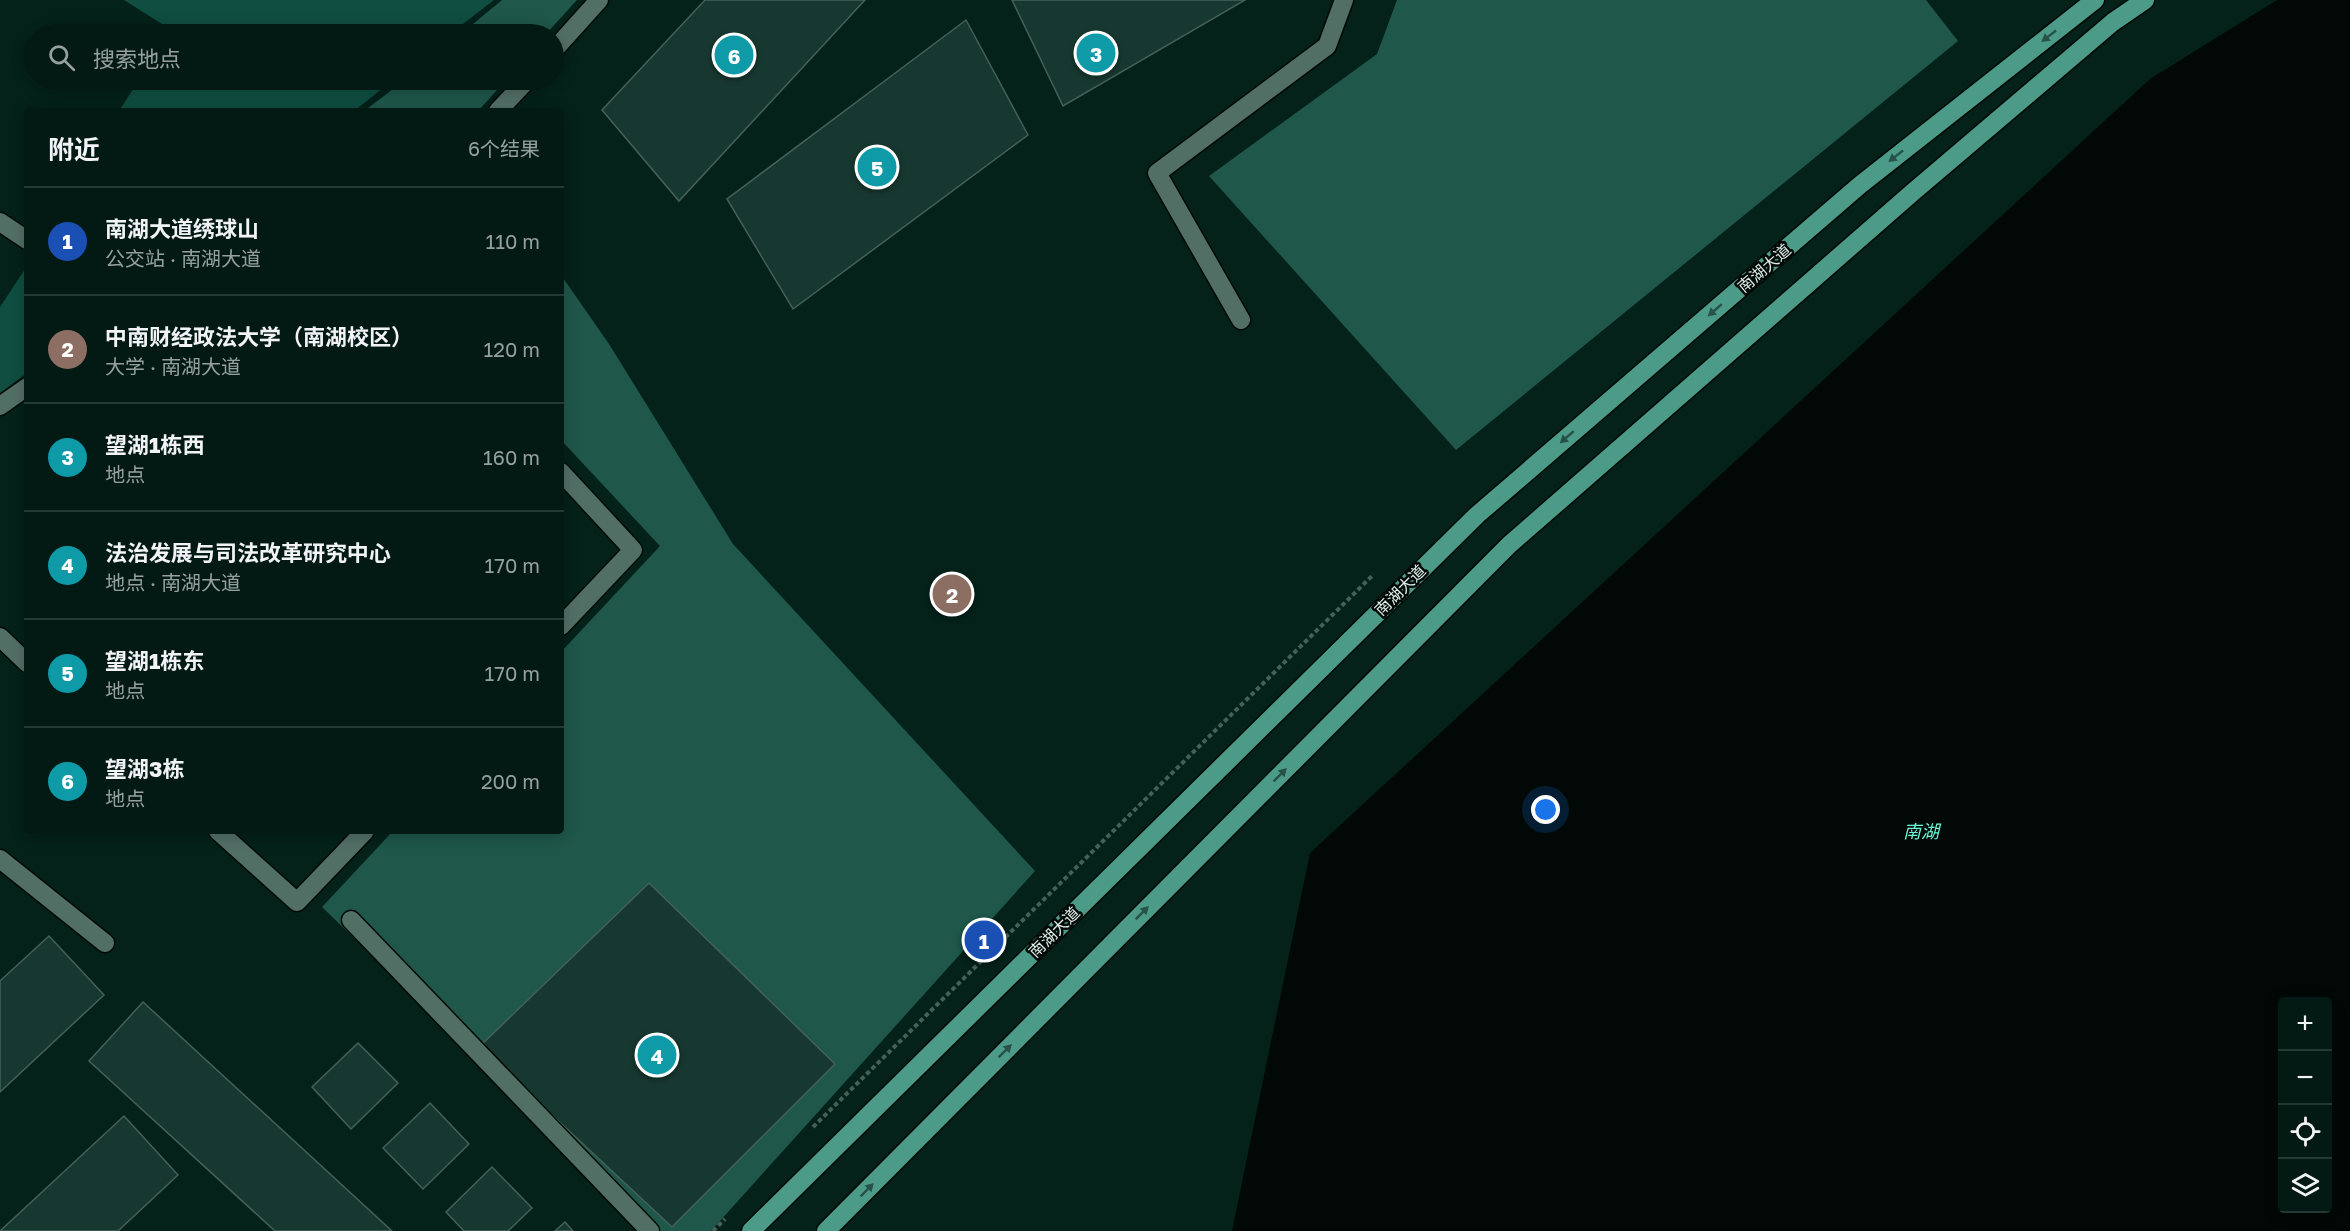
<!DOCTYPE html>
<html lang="zh">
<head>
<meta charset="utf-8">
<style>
	:root { --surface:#031914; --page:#112622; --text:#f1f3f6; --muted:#97a0a0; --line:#243834; --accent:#0b8043 }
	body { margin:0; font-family:"Golos Text","Noto Sans SC",sans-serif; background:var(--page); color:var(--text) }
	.controls { position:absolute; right:18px; bottom:18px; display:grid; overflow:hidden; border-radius:6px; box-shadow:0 3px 15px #0003 }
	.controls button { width:54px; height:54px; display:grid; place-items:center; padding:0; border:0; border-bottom:2px solid var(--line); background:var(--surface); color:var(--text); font:30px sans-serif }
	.you { position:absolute; left:1546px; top:810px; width:21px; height:21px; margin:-15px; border:4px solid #fff; border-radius:50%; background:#1a73e8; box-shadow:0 0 0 9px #1a73e833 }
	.badge { display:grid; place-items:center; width:39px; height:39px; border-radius:50%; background:var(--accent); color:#fff; font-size:20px; font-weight:700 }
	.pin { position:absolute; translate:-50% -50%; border:3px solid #fff; box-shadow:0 2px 6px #0006 }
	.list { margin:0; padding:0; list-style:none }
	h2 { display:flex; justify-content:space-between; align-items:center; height:78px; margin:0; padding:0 24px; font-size:26px }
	h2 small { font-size:20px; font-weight:400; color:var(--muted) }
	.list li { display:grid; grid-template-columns:39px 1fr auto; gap:18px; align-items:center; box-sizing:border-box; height:108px; padding:0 24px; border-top:2px solid var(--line) }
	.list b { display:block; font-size:22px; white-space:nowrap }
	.list p { margin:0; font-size:20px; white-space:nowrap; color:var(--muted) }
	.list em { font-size:20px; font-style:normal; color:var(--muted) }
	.icon { flex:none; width:33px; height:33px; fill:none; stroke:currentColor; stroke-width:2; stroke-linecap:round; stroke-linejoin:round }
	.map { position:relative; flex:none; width:2350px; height:1231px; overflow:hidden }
	.search { position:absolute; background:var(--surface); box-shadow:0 3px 15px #0003; left:24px; top:24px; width:540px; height:66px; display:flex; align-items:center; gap:15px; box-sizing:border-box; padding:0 21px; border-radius:33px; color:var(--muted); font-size:22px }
	.panel { position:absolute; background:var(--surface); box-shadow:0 3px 15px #0003; left:24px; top:108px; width:540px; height:726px; border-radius:6px }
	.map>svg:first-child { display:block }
	.green { fill:#0f4e41 }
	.forest { fill:#1f574a }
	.water { fill:#010806; fill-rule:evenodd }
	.building { fill:#173830; stroke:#446159; stroke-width:1.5 }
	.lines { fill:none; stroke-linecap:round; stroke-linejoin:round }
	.minor-casing { stroke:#000a05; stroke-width:21 }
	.major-casing { stroke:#000a05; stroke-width:21 }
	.path { stroke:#465f59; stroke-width:4; stroke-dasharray:4.5 3; stroke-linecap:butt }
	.minor { stroke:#526f66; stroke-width:18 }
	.major { stroke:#4c9b88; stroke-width:18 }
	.oneway { fill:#265247 }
	.labels { text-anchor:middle; stroke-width:5; stroke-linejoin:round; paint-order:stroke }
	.street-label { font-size:16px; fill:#ddede8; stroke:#010806 }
	.water-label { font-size:18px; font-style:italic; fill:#68f9d7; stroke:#010806 }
</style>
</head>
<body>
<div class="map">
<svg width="2350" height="1231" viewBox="0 0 2350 1231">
	<rect width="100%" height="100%" fill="#04211a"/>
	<g class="green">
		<polygon points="124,0 494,0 450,34 167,34 170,29"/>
		<polygon points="139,80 393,80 354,111 119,111"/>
		<polygon points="27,266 27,373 0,393 0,307"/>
	</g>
	<g class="forest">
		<polygon points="502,0 577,0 546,34 461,34"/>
		<polygon points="1397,0 1926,0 1958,41 1456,450 1209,176 1377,54"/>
		<polygon points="405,80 506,80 478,111 364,111"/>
		<polygon points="561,275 609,344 733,544 1035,871 711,1231 655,1231 322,907 393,831 561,831 561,652 660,546 561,440"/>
	</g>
	<path class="water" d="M2277,0H2350V1231H1232L1310,853L2150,79ZM2282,1002H2328V1208H2282Z"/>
	<g class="building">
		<polygon points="705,0 865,0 679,201 602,110"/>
		<polygon points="1012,0 1245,0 1063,106"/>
		<polygon points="966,20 1028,135 793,309 727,199"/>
		<polygon points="649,883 835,1064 672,1227 479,1047"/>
		<polygon points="49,936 104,995 0,1092 0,981"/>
		<polygon points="143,1002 392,1231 275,1231 89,1061"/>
		<polygon points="358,1043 398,1083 351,1129 312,1087"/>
		<polygon points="430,1103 469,1144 423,1189 383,1148"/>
		<polygon points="124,1116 178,1175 118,1231 0,1231"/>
		<polygon points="492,1167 532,1208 508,1231 464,1231 446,1212"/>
		<polygon points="565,1222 573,1231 555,1231"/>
	</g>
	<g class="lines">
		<defs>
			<g id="minor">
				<polyline points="554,50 599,0"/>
				<polyline points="498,111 527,80"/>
				<polyline points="0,222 27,240"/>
				<polyline points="1241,320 1157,173 1327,46 1344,0"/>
				<polyline points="0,406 27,387"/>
				<polyline points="561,472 633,550 561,626"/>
				<polyline points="0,637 27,663"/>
				<polyline points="218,831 297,902 365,831"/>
				<polyline points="0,859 105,943"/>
				<polyline points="351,920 650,1231"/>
			</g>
			<g id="major">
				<polyline points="751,1231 1477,515 1860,185 2095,0"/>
				<polyline points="826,1231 1509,545 1913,192 2113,22 2145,0"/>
			</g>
		</defs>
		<use href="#minor" class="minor-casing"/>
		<use href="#major" class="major-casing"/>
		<g class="path">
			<polyline points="813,1127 1374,574"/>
			<polyline points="713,1231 725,1219"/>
		</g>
		<use href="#minor" class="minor"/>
		<use href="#major" class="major"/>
	</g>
	<defs><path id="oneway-solid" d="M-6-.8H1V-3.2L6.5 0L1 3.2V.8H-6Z" transform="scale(1.5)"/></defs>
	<g class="oneway">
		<use href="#oneway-solid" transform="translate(2049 36) rotate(142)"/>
		<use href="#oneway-solid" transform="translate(1896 156) rotate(142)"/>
		<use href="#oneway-solid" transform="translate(1715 310) rotate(139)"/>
		<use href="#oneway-solid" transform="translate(1567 437) rotate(139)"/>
		<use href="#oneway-solid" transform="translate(1280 775) rotate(-45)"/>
		<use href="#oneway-solid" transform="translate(1142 913) rotate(-45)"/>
		<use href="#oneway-solid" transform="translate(1005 1051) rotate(-45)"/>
		<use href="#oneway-solid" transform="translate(867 1190) rotate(-45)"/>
	</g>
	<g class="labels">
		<g class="street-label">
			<text transform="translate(1764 268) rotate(-41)" y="6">南湖大道</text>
			<text transform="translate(1400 590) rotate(-45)" y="6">南湖大道</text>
			<text transform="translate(1054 932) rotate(-45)" y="6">南湖大道</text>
		</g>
		<g class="water-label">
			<text x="1921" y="838">南湖</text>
		</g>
	</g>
</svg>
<div class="controls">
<button>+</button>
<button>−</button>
<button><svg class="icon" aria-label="locate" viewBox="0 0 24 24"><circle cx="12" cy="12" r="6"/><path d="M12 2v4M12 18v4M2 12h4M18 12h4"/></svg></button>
<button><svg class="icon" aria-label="layers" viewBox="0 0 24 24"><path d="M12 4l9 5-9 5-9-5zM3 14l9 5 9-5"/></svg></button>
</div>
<div class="you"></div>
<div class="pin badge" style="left:984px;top:940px;background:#1a4fb4">1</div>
<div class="pin badge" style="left:952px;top:594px;background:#8d6e63">2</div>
<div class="pin badge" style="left:1096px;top:53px;background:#0f9aa8">3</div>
<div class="pin badge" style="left:657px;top:1055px;background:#0f9aa8">4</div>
<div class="pin badge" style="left:877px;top:167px;background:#0f9aa8">5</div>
<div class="pin badge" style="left:734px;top:55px;background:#0f9aa8">6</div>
<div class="search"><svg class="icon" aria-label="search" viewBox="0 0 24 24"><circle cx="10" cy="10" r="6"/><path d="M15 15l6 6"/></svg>搜索地点</div>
<section class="panel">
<h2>附近<small>6个结果</small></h2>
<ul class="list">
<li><span class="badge" style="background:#1a4fb4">1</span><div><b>南湖大道绣球山</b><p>公交站 · 南湖大道</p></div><em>110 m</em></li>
<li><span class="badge" style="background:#8d6e63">2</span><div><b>中南财经政法大学（南湖校区）</b><p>大学 · 南湖大道</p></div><em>120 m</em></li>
<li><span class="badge" style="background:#0f9aa8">3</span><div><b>望湖1栋西</b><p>地点</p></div><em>160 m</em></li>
<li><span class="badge" style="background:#0f9aa8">4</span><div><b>法治发展与司法改革研究中心</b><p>地点 · 南湖大道</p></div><em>170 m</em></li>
<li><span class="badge" style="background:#0f9aa8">5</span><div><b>望湖1栋东</b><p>地点</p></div><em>170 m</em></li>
<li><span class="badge" style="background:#0f9aa8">6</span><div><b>望湖3栋</b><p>地点</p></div><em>200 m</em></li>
</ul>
</section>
</div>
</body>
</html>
